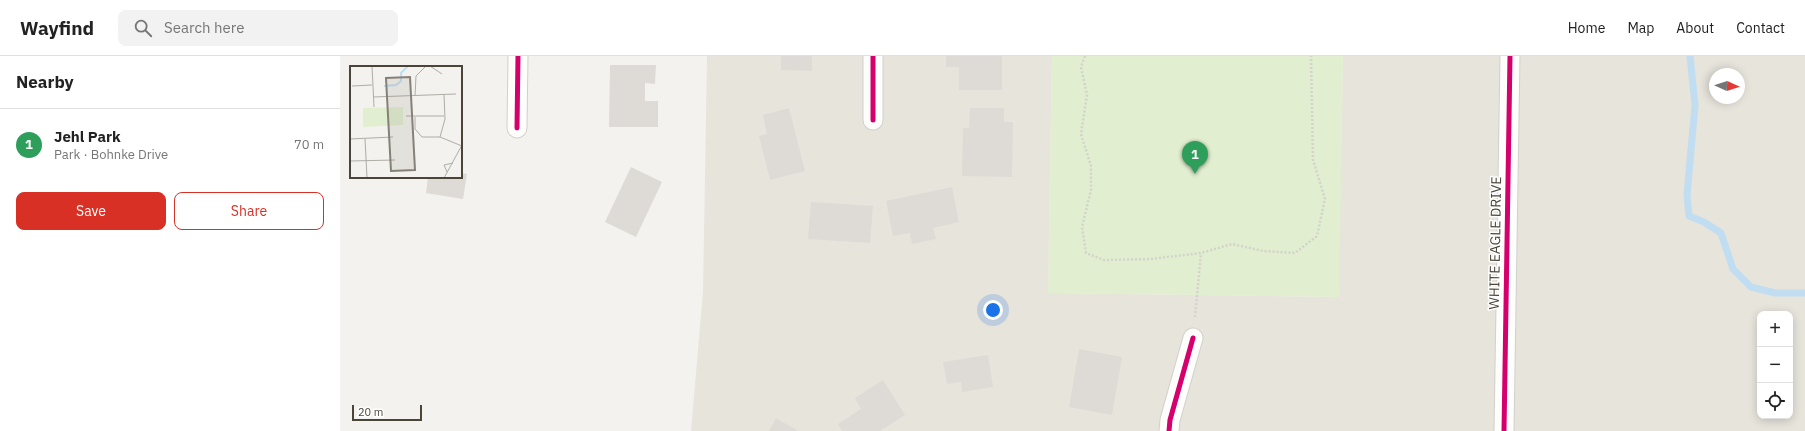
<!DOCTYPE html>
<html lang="en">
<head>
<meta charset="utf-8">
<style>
	:root { --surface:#fff; --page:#f2f2f2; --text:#222; --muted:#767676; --line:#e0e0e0; --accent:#d93025 }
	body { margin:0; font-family:"IBM Plex Sans",sans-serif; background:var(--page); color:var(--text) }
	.controls { position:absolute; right:12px; bottom:12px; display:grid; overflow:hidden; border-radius:8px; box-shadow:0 2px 10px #0003 }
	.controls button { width:36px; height:36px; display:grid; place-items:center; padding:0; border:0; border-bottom:1px solid var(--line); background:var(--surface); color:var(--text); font:20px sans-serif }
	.compass { position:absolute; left:1369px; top:12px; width:36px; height:36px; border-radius:50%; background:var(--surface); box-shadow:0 2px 10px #0003; rotate:93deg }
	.scale { position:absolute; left:12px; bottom:10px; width:70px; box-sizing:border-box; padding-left:4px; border:2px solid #4b4439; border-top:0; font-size:11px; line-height:14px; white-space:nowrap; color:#4b4439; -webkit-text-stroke:3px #fff; paint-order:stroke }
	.you { position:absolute; left:653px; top:254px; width:14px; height:14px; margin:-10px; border:3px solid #fff; border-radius:50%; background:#1a73e8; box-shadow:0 0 0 6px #1a73e833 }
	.badge { display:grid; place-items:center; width:26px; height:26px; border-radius:50%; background:var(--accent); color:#fff; font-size:13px; font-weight:700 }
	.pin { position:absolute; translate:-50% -33px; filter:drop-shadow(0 1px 2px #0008) }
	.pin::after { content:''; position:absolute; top:21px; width:14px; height:12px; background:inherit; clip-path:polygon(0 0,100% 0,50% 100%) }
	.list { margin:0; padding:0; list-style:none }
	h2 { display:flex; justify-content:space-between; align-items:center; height:52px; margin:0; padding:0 16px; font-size:17px }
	h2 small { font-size:13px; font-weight:400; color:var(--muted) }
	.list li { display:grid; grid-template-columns:26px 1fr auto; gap:12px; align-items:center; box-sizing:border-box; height:72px; padding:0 16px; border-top:1px solid var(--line) }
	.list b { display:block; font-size:15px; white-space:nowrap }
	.list p { margin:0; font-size:13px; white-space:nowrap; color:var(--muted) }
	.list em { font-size:13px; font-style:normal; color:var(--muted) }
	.actions { display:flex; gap:8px; padding:12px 16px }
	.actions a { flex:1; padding:9px 0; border:1px solid var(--accent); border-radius:8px; text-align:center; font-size:14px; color:var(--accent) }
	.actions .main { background:var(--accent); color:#fff }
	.icon { flex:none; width:22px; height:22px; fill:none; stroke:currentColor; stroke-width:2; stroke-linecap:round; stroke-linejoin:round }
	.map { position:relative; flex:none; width:1465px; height:375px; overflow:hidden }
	header { display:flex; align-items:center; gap:24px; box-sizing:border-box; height:56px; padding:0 20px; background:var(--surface); border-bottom:1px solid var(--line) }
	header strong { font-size:19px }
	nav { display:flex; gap:22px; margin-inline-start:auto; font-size:14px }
	.search { width:280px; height:36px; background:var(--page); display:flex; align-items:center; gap:10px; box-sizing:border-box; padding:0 14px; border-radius:8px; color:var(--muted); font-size:15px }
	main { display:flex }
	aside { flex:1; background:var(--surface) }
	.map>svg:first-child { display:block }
	.residential { fill:#e7e4dc; fill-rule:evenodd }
	.green { fill:#e1eecf }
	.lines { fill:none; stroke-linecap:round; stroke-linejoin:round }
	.stream { stroke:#c0ddf1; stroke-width:7 }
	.building { fill:#dedbd6 }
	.minor-casing { stroke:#d2d0cb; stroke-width:21 }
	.path { stroke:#d3d2cc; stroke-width:2.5; stroke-dasharray:2 2; stroke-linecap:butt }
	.minor { stroke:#fdfdfc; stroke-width:19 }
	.cycleway-casing { stroke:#fff; stroke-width:8 }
	.cycleway { stroke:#d6006c; stroke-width:5 }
	.labels { text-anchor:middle; stroke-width:3; stroke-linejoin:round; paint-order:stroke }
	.street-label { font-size:14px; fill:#4b4439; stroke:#fff }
	.inset-river { fill:none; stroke:#c0ddf1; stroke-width:2 }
	.inset-road { fill:none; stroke:#b0aca6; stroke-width:1 }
	.view { fill:#868178; fill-opacity:0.15; stroke:#868178; stroke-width:2 }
	.inset-edge { fill:none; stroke:#4b4439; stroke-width:2 }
</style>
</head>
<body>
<header>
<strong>Wayfind</strong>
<div class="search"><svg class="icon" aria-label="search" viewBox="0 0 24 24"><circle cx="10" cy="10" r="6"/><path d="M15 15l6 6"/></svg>Search here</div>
<nav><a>Home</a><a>Map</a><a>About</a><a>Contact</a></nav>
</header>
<main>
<aside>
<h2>Nearby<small></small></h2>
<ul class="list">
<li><span class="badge" style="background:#2e9e5b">1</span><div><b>Jehl Park</b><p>Park · Bohnke Drive</p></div><em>70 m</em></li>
</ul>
<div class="actions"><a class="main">Save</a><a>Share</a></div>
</aside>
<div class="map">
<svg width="1465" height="375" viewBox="0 0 1465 375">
	<rect width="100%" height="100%" fill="#f4f2ee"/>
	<path class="residential" d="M367,0H712L708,237L998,241L1003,0H1465V375H351L363,236ZM1375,18H1399V42H1375ZM1420,258H1450V360H1420Z"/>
	<polygon class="green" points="712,0 1003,0 999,241 708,237"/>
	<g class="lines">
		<polyline class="stream" points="1350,0 1355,49 1347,139 1349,160 1364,166 1381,177 1393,213 1411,231 1435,237 1465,237"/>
	</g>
	<g class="building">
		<polygon points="441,0 472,0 472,15 441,14"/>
		<polygon points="606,0 662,0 662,34 619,34 619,11 606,11"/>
		<polygon points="270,9 316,9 315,28 305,27 305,45 318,45 318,71 269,71"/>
		<polygon points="449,52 465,115 430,124 419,80 427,78 423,59"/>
		<polygon points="630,52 664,52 664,66 673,66 672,121 622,120 623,72 629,72"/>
		<polygon points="291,111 322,126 296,181 265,166"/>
		<polygon points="121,117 127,118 123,143 86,137 88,121 121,121"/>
		<polygon points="612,131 619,166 593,172 596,183 572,188 570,177 553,180 546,145"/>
		<polygon points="471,146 533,150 530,187 468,183"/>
		<polygon points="739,293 782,301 772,359 729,351"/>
		<polygon points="648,299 653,331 622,336 621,326 607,328 603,306"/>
		<polygon points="543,324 565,359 540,375 502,375 498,368 521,353 515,342"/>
		<polygon points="436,362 458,375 429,375"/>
	</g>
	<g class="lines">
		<defs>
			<g id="minor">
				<polyline points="533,0 533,64"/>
				<polyline points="177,72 178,0"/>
				<polyline points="829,375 830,364 853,282"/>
				<polyline points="1164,375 1170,0"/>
			</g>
		</defs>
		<use href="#minor" class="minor-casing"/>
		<g class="path">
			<polyline points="745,0 741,11 747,39 741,78 751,110 751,134 742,171 746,197 764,204 811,203 861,197 892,188 923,195 955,197 977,180 985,143 973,104 971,0"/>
			<polyline points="855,261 861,197"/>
		</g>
		<use href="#minor" class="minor"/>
		<defs>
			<g id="cycleway">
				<polyline points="533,0 533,64"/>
				<polyline points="177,72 178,0"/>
				<polyline points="829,375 830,364 853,282"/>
				<polyline points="1164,375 1170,0"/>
			</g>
		</defs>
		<use href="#cycleway" class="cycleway-casing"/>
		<use href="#cycleway" class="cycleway"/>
	</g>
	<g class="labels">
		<g class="street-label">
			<text transform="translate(1155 187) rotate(-89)" y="5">WHITE EAGLE DRIVE</text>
		</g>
	</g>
	<g transform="translate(10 10)">
		<rect width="112" height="112" fill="#f4f2ee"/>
		<path d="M53,41V59L13,61V42Z" fill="#e1eecf"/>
		<path class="inset-river" d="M34,20L46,19L51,15V7L58,0"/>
		<path class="inset-road" d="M22,0L24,41M80,0L92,8M0,4V27M2,20L22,19M65,30L66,10L76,0M23,31L106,28M56,50H94M65,51V63L72,71H90L112,80M90,71L95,53L94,29M0,73L43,71M15,73L17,112M0,95L45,94M97,106L94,99L103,97M94,112L112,79"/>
		<path class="view" d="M60,11L65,104L41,105L36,12Z"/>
		<rect width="112" height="112" class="inset-edge"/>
	</g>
</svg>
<div class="controls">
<button>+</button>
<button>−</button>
<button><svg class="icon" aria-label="locate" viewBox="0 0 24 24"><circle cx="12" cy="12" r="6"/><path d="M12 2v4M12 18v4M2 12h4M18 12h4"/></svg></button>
</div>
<svg class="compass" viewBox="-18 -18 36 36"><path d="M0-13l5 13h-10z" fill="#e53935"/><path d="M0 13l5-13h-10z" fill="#767676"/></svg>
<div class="scale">20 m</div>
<div class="you"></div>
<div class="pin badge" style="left:855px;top:118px;background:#2e9e5b">1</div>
</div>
</main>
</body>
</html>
